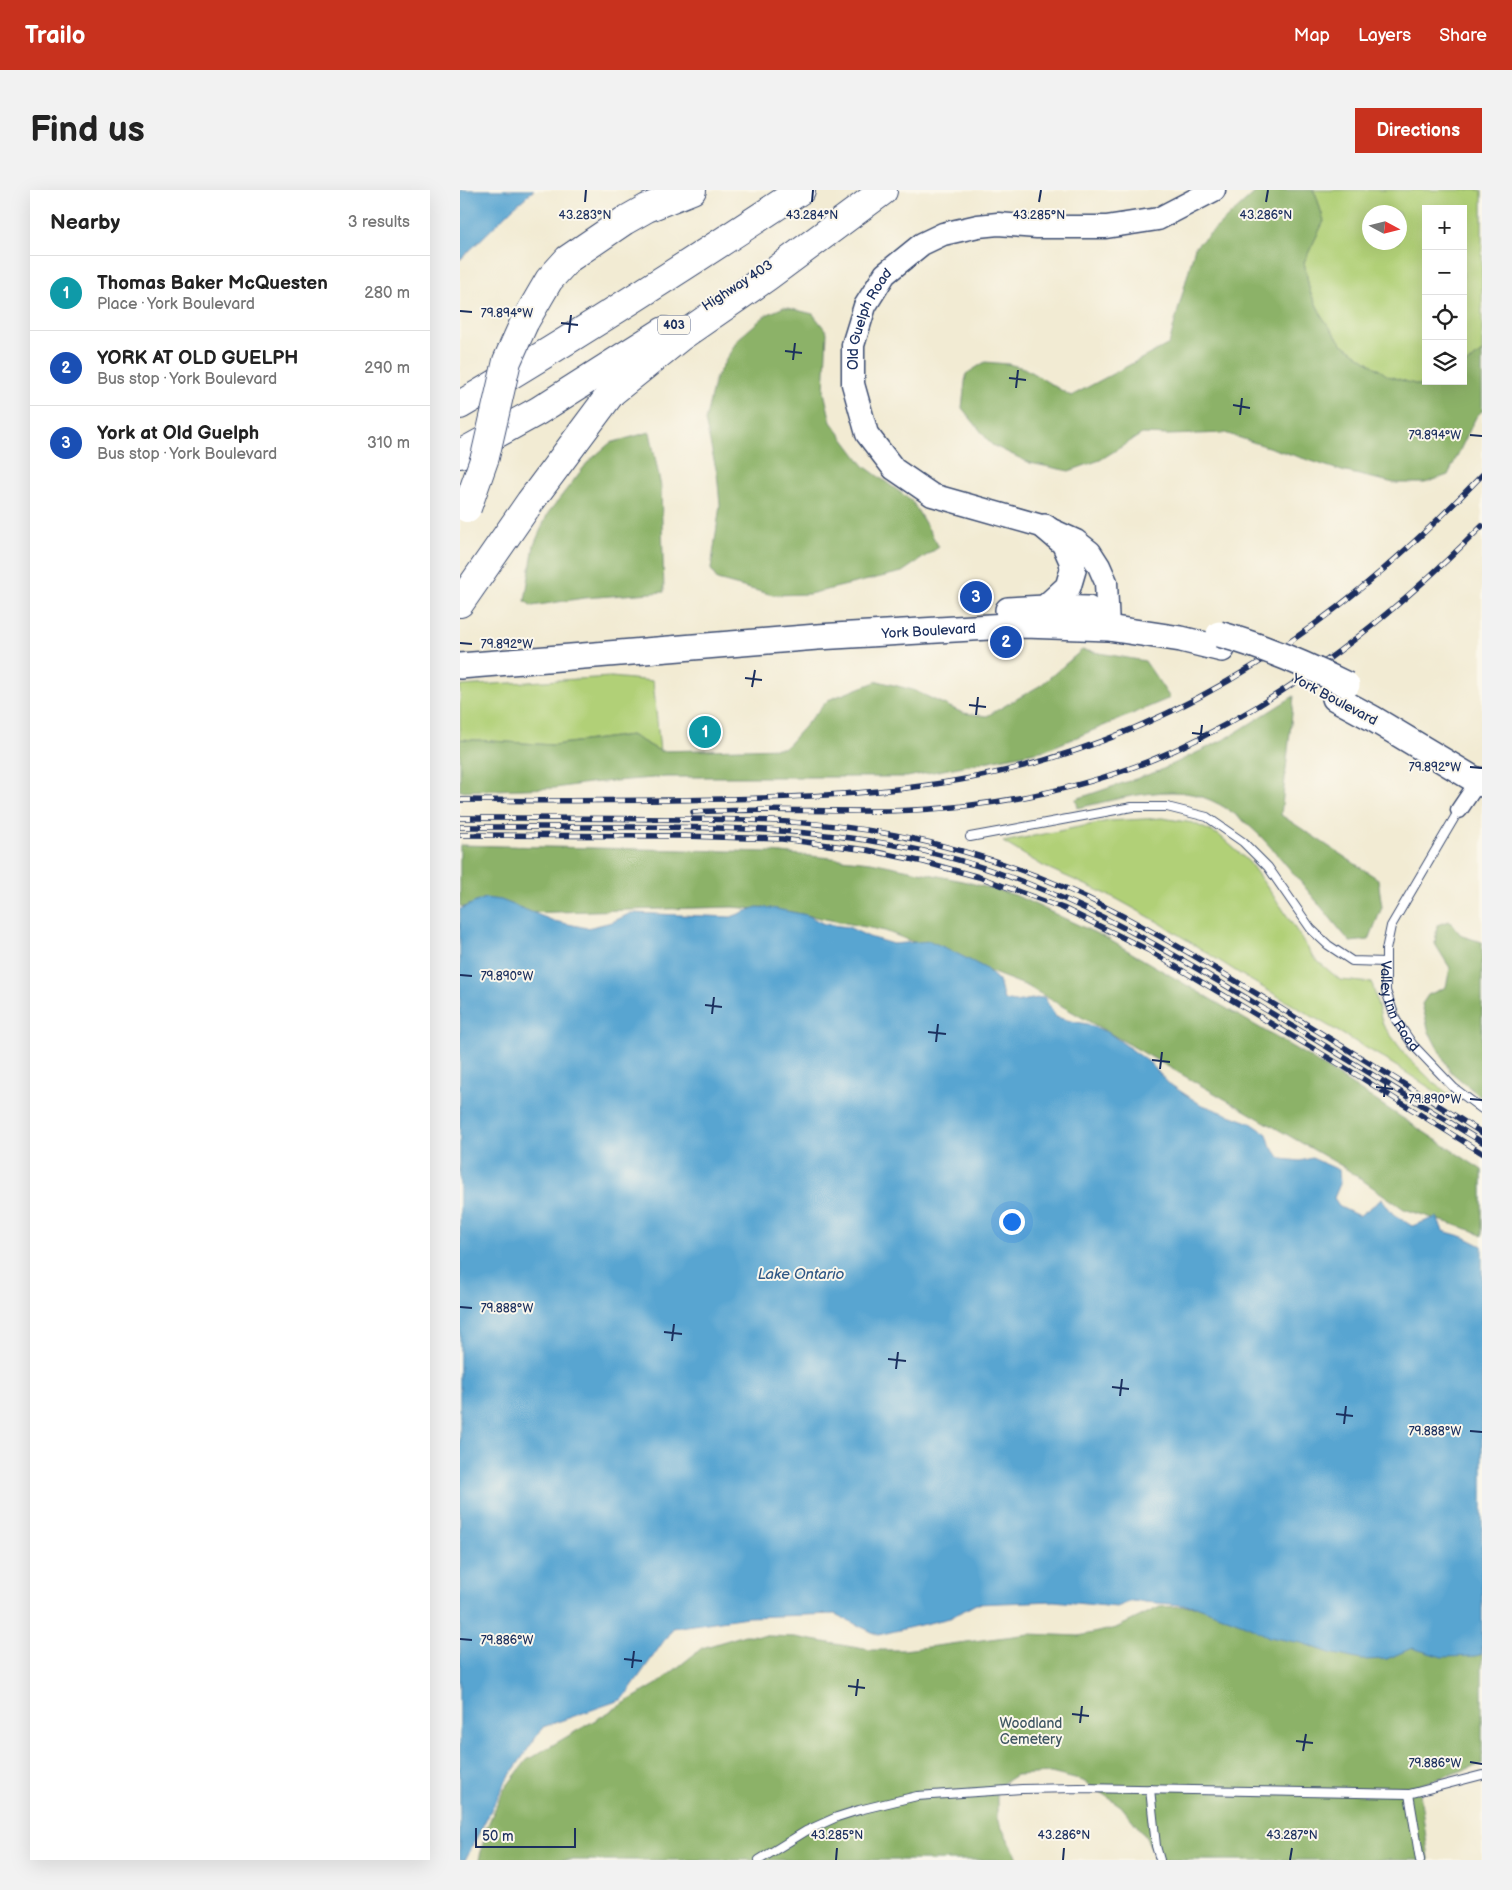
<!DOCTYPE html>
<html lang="en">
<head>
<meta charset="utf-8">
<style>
	:root { --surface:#fff; --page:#f2f2f2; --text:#222; --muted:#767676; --line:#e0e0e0; --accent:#c8321e }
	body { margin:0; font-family:"Balsamiq Sans",sans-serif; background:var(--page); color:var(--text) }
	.controls { position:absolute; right:15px; top:15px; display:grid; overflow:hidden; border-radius:0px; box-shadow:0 5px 20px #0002 }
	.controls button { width:45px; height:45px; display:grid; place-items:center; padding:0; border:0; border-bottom:1px solid var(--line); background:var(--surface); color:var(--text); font:25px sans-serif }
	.compass { position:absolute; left:902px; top:15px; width:45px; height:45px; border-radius:50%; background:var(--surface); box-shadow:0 5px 20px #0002; rotate:97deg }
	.scale { position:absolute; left:15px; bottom:12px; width:101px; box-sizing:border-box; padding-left:5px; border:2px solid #1b2f5e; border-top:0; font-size:14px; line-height:18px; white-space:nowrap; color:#1b2f5e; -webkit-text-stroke:4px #fbf7ec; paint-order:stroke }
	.you { position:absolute; left:551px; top:1031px; width:18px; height:18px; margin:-12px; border:4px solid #fff; border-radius:50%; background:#1a73e8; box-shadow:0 0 0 8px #1a73e833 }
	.badge { display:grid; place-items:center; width:32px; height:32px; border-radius:50%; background:var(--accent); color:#fff; font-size:16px; font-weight:700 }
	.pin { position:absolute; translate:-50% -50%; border:2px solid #fff; box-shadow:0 1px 5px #0006 }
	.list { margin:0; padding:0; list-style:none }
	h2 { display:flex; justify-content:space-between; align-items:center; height:65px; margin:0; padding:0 20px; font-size:21px }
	h2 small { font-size:16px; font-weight:400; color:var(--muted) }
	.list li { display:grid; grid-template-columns:32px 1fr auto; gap:15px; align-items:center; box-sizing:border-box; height:75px; padding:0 20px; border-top:1px solid var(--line) }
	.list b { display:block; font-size:19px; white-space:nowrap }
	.list p { margin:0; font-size:16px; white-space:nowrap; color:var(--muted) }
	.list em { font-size:16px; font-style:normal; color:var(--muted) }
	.icon { flex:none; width:28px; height:28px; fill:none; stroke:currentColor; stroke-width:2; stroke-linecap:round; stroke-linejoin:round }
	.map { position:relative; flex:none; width:1022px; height:1670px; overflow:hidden; border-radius:0px }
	header { display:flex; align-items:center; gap:30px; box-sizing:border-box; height:70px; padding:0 25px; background:var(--accent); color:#fff }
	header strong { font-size:24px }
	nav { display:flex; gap:28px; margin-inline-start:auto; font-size:18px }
	.intro { display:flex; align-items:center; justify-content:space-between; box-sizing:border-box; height:120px; padding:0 30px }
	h1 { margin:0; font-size:35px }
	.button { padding:12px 22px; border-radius:0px; background:var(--accent); color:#fff; font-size:18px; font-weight:700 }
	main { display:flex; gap:30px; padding:0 30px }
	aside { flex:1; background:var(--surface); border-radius:0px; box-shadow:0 5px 20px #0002 }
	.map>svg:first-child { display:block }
	.green { fill:#b1d077; stroke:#66806a; fill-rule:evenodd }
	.forest { fill:#8cb268; stroke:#547063 }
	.water { fill:#58a5d1; stroke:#3a6a98 }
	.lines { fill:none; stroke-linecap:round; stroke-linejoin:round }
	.lane-casing { stroke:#3b4b70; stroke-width:10 }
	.street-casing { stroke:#3b4b70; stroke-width:19 }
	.secondary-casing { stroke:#3b4b70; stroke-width:25 }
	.primary-casing { stroke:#3b4b70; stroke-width:28 }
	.highway-casing { stroke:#3b4b70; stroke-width:30 }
	.lane { stroke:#fff; stroke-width:8 }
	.street { stroke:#fff; stroke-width:16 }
	.secondary { stroke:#fff; stroke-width:22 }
	.primary { stroke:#fff; stroke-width:25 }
	.highway { stroke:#fff; stroke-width:28 }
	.rail-casing { stroke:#1b2f5e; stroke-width:5.5 }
	.rail { stroke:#fbf7ec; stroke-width:4; stroke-dasharray:11; stroke-linecap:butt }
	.primary-bridge-casing { stroke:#3b4b70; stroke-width:28; stroke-linecap:butt }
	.highway-bridge-casing { stroke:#3b4b70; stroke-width:30; stroke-linecap:butt }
	.primary-bridge { stroke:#fff; stroke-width:25 }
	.highway-bridge { stroke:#fff; stroke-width:28 }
	.ticks { fill:none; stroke:#1b2f5e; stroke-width:2 }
	.labels { text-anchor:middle; stroke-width:4; stroke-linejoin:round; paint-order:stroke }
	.shield { fill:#fbf7ec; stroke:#5e6b89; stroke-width:1 }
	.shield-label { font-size:12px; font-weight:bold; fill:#1b2f5e }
	.street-label { font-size:14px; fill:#1b2f5e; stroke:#fbf7ec }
	.park-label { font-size:14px; fill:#405764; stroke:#fbf7ec }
	.water-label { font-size:15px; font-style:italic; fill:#305886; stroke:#fbf7ec }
	.ticks-label { font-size:12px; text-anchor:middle; fill:#1b2f5e; stroke:#fbf7ec; stroke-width:4; stroke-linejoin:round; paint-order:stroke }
</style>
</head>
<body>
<header>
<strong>Trailo</strong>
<nav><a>Map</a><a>Layers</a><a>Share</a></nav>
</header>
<div class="intro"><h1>Find us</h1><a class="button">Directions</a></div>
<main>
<aside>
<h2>Nearby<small>3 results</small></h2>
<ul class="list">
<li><span class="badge" style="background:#0f9aa8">1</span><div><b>Thomas Baker McQuesten</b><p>Place · York Boulevard</p></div><em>280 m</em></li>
<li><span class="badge" style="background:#1a4fb4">2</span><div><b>YORK AT OLD GUELPH</b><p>Bus stop · York Boulevard</p></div><em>290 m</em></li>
<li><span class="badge" style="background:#1a4fb4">3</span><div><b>York at Old Guelph</b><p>Bus stop · York Boulevard</p></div><em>310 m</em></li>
</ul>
</aside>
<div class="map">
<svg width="1022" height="1670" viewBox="0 0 1022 1670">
	<rect width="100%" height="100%" fill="#fbf7ec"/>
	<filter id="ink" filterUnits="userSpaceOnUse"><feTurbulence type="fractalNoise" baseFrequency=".02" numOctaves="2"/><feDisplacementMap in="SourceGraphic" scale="10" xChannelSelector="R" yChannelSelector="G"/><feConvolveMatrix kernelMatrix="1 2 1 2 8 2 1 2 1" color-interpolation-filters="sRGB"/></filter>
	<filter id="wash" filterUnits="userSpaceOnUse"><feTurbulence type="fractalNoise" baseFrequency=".0096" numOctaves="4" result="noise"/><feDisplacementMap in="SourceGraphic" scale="20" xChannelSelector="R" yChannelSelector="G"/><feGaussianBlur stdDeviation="1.12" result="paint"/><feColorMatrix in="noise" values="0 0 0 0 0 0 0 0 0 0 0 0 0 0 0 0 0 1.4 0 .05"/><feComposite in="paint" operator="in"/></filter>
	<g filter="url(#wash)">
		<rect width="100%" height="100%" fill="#f2ebd3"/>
		<g class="green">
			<path d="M853,0H1022V162L1003,176V19H966V191H981L978,194L958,195L928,186L881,153L863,128L850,102L844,72L864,31L856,5ZM909,22H939V52H909Z"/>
			<polygon points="151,487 193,491 200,561 171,545 93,555 0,549 0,496"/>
			<polygon points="702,628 733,633 759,645 789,672 822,718 854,768 880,790 912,793 923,835 947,867 972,891 992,907 989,910 920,866 785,787 700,733 655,708 583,676 543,652 649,631"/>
		</g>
		<g class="forest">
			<polygon points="798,0 853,0 856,5 864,31 844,72 850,102 863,128 881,153 928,186 958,195 978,194 981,191 1003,191 1003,176 1022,162 1022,221 1016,227 988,285 965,293 934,293 882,281 765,243 709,245 682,244 640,270 609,281 570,273 532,255 502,218 506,184 525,172 548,174 564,178 611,206 709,154 735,57"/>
			<polygon points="324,117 353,124 367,142 364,202 371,232 404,276 452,311 479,357 442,382 349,404 313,405 257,390 251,379 260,315 257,283 245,231 255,189 278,149 306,125"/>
			<polygon points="190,242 201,297 204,402 124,408 72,416 65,411 74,355 88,323 128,272 150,253"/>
			<polygon points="622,460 685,471 710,508 586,560 447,587 206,587 129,593 95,598 0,601 0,549 93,555 171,545 200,561 325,558 368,510 418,491 453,500 503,523 527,526 581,495"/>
			<path d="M834,506L821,625L918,689L922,717L909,750L890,752C873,731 856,711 839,690C806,651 768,602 712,602C681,602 648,611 618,618L616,609L699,581L767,548Z"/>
			<polygon points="0,655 311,662 411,672 507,692 555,705 648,749 846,865 1022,980 1022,1046 1014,1041 944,1019 882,976 567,796 425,741 331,722 272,717 62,723 0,716"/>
			<polygon points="989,731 1002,746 1022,752 1022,908 990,881 969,842 962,814 968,805 986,797 990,778 975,754 977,735"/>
			<polygon points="793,1414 1022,1456 1022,1574 959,1595 969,1670 698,1670 685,1646 661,1616 623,1591 591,1583 556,1585 537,1597 537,1629 559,1670 19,1670 27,1637 43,1601 67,1570 197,1494 242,1458 285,1445 335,1447 410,1460 444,1460 569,1444 619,1446 656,1438 700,1417"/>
		</g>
		<g class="water">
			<polygon points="0,0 74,0 53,18 0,70"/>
			<polygon points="25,708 41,710 94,731 127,738 152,732 171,723 271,727 297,717 311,718 347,725 364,734 388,737 409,747 433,754 470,751 490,760 525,778 539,791 544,810 555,812 584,807 596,827 611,831 627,834 649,843 689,872 708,893 740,914 791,933 807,944 811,957 822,969 840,971 852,968 879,980 880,994 874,1008 880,1017 899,1026 922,1009 933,1024 952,1036 977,1027 983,1041 1004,1047 1022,1056 1022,1464 1016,1466 982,1467 952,1458 927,1469 902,1470 870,1463 842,1453 809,1447 788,1436 736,1416 672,1411 657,1417 594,1411 516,1414 490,1428 418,1445 375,1424 287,1427 213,1438 163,1509 83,1537 46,1591 5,1670 0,1670 0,719"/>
		</g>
	</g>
	<g filter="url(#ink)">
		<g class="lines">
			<defs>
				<g id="lane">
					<path id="s1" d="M999,620L931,736L926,760V801L936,830L953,855L994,898L1022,919"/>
					<polyline points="510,647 672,617 707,617 747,627 783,652 808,677 851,739 868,755 892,771 926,772"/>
					<polyline points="690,1599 696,1656 700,1670"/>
					<polyline points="949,1604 960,1670"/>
					<polyline points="299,1670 346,1641 377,1627 399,1620 457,1606 562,1599 619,1598 949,1604 1022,1585"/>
				</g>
				<polyline id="street" points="999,620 1022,586"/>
				<g id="secondary">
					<path id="s2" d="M648,438L646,392L639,376L630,362L616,351L585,337L472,305L434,279L407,244L393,194V155L405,116L425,84L462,54L483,44L518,36L538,34L577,37H646L698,29L754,0"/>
				</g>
				<g id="primary">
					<polyline points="585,337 604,353 612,371 613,380 608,397 585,418"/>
					<polyline points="548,420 585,418 628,419"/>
					<path id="s3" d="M0,476L357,447L565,435L648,438L721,449L762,459"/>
					<polyline points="875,508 912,528 1022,594"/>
				</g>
				<g id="highway">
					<polyline points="64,133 89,90 108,69 164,31 187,18 232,0"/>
					<path d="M0,215C116,147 229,74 341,0"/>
					<polyline points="0,264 78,221 204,141"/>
					<polyline points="0,413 70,312 152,202 219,148 307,87 423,1"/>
				</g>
			</defs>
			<use href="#lane" class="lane-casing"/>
			<use href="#street" class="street-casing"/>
			<use href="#secondary" class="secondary-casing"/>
			<use href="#primary" class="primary-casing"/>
			<use href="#highway" class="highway-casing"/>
			<use href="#lane" class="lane"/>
			<use href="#street" class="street"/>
			<use href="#secondary" class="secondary"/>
			<use href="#primary" class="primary"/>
			<use href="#highway" class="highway"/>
			<defs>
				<g id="rail">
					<path d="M0,610C88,611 176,611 264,609C352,607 440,603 526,585C725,543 884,430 1022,285"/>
					<path d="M233,622C323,616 414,627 504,616C577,608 649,590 715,560C829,508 935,424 1022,336"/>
					<path d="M0,628C68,628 136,628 204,629C282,629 359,630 435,645C510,660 585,685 653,721C712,751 769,787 825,821C891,862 957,901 1022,943"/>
					<path d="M0,637C59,637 118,637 177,637C263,637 349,639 435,655C571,680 685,746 801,817C875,861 948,907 1022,952"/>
					<polyline points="0,645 224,646 322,649 407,660 464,672 519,687 603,718 688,760 884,877 1022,963"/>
				</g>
			</defs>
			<use href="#rail" class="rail-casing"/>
			<use href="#rail" class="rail"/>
			<defs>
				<path id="primary-bridge" d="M759,444C805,457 845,474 887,495"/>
				<polyline id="highway-bridge" points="7,318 25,267 47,171 64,133"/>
			</defs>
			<use href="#primary-bridge" class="primary-bridge-casing"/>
			<use href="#highway-bridge" class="highway-bridge-casing"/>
			<use href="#primary-bridge" class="primary-bridge"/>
			<use href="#highway-bridge" class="highway-bridge"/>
		</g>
	</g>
	<path class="ticks" d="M125,12L126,0M352,12L353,0M579,12L581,0M806,12L808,0M0,121L12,122M101,133L118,135M109,143L111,125M325,161L342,163M333,170L335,153M549,188L566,190M556,198L558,180M773,215L790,218M780,225L782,208M1010,245L1022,246M0,453L12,454M285,488L302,490M292,497L295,480M509,515L526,517M516,525L518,507M732,543L750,545M740,552L742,535M1010,577L1022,578M0,785L12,786M245,815L262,817M252,824L254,807M468,842L486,844M476,852L478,834M692,870L710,872M700,879L702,862M916,897L933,899M924,907L926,889M1010,909L1022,910M0,1117L12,1118M204,1142L222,1144M212,1151L214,1134M428,1169L446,1171M436,1179L438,1162M652,1197L669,1199M660,1206L662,1189M876,1224L893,1226M884,1234L886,1216M1010,1241L1022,1242M0,1449L12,1450M164,1469L182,1471M172,1478L174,1461M388,1496L405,1498M396,1506L398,1489M612,1524L629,1526M620,1533L622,1516M836,1551L853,1553M843,1561L846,1544M1010,1572L1022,1574M376,1670L377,1658M603,1670L604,1658M830,1670L832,1658"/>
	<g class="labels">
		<rect class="shield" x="198" y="125.5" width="32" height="19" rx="4"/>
		<g class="shield-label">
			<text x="214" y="139">403</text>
		</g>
		<g class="street-label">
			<text transform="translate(277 95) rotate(-33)" y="5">Highway 403</text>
			<text dy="5" stroke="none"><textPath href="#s2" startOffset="460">Old Guelph Road</textPath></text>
			<text dy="5" stroke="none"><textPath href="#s3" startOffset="470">York Boulevard</textPath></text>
			<text transform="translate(875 509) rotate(28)" y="5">York Boulevard</text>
			<text dy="5" stroke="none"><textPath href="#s1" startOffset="218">Valley Inn Road</textPath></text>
		</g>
		<g class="park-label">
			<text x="571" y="1538">Woodland<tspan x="571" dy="16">Cemetery</tspan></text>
		</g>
		<g class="water-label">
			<text x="341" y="1089">Lake Ontario</text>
		</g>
	</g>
	<g class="ticks-label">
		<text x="125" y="29">43.283°N</text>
		<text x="352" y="29">43.284°N</text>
		<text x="579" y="29">43.285°N</text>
		<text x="806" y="29">43.286°N</text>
		<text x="47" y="127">79.894°W</text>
		<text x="975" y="249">79.894°W</text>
		<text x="47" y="458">79.892°W</text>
		<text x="975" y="581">79.892°W</text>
		<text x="47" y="790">79.890°W</text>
		<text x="975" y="913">79.890°W</text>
		<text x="47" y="1122">79.888°W</text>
		<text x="975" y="1245">79.888°W</text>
		<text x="47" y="1454">79.886°W</text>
		<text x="975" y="1577">79.886°W</text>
		<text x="377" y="1649">43.285°N</text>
		<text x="604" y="1649">43.286°N</text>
		<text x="832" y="1649">43.287°N</text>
	</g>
</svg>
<div class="controls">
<button>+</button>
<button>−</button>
<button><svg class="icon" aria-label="locate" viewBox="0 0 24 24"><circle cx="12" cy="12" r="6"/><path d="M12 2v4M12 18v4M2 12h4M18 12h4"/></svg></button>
<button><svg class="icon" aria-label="layers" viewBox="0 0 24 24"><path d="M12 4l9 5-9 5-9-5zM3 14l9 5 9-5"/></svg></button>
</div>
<svg class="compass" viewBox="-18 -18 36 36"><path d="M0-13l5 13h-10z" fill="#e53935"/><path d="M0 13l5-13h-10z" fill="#767676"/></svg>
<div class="scale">50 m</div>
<div class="you"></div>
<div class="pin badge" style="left:245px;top:542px;background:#0f9aa8">1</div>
<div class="pin badge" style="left:546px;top:452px;background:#1a4fb4">2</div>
<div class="pin badge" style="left:516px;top:407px;background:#1a4fb4">3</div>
</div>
</main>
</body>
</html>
